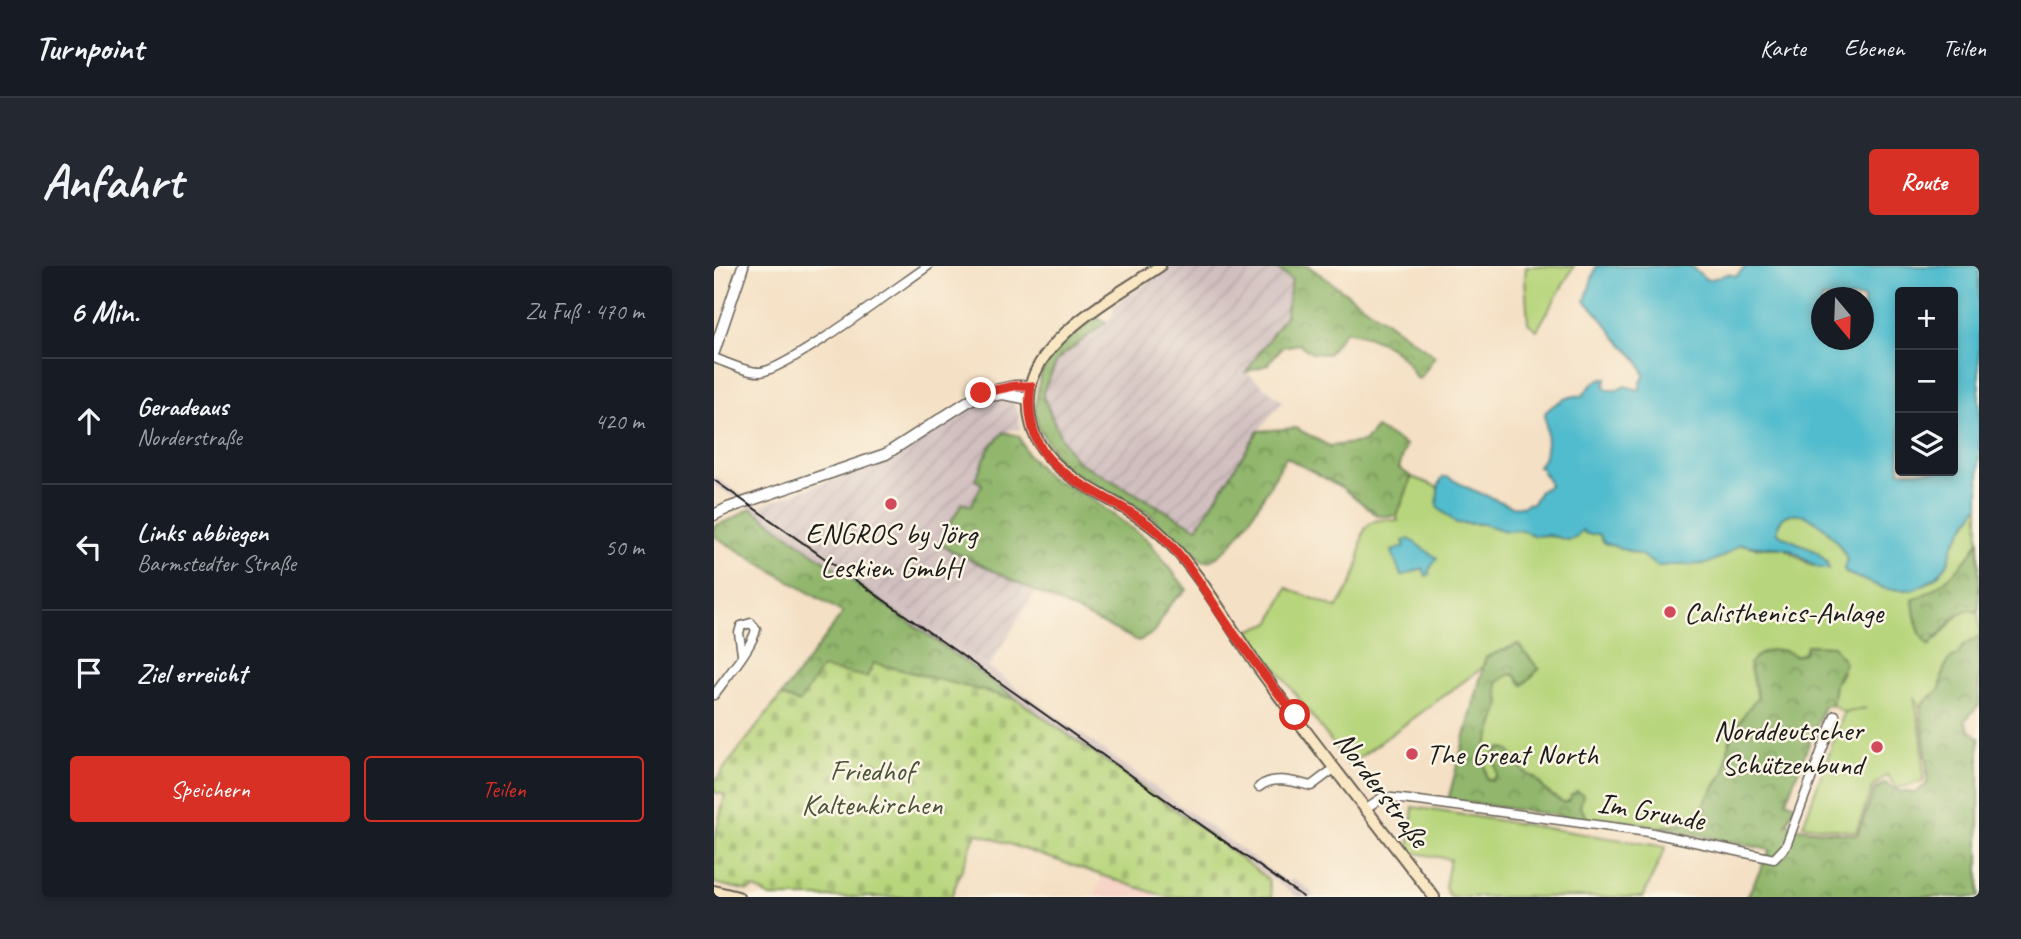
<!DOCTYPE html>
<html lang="de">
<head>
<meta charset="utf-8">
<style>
	:root { --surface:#171b24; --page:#242831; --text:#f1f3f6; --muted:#9ea1a6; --line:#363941; --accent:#d93025 }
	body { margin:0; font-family:Caveat,sans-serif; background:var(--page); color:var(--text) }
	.controls { position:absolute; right:21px; top:21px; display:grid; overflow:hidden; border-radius:7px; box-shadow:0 4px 10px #0003 }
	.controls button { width:63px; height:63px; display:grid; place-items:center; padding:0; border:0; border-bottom:2px solid var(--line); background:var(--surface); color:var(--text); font:35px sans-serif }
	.compass { position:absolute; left:1097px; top:21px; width:63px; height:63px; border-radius:50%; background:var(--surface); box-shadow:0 4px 10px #0003; rotate:161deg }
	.stop { position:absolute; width:21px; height:21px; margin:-16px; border:5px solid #d93025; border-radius:50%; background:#fff }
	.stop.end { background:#d93025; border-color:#fff; box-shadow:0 2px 7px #0008 }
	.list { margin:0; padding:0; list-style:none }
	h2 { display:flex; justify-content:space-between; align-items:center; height:91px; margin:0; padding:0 28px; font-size:30px }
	h2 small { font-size:23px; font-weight:400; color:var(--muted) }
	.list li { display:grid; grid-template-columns:46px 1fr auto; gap:21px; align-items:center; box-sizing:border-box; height:126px; padding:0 28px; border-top:2px solid var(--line) }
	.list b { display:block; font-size:26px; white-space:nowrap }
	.list p { margin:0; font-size:23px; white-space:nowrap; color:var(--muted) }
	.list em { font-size:23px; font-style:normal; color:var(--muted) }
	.actions { display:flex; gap:14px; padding:21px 28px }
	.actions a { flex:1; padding:16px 0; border:2px solid var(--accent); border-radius:7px; text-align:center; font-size:24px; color:var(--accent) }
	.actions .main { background:var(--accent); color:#fff }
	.icon { flex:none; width:38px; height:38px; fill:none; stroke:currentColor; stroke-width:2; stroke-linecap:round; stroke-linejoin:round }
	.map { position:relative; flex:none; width:1265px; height:631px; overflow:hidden; border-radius:7px }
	header { display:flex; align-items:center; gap:42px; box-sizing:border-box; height:98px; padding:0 35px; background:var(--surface); border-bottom:2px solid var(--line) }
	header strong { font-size:33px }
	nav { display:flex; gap:38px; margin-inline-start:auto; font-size:24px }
	.intro { display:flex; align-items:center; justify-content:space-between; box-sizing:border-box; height:168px; padding:0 42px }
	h1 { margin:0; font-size:49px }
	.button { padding:18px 32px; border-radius:7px; background:var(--accent); color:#fff; font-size:24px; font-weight:700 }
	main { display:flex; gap:42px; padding:0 42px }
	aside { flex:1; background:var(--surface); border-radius:7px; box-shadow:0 4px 10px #0003 }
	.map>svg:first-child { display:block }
	.built { fill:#f6d2c5 }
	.industrial { fill:url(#industrial-furrows) }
	.railway { fill:#d1bfbf }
	.green { fill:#b7d57c; stroke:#6a784c; stroke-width:2 }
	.forest { fill:url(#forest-crowns); stroke:#566944; stroke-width:2 }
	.cemetery { fill:url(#cemetery-stones); stroke:#6a784c; stroke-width:2 }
	.water { fill:#51bccd; stroke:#366c74; stroke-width:2; fill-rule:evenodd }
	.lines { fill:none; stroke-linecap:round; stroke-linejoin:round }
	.minor-casing { stroke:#686157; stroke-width:11 }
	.tertiary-casing { stroke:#686157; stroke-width:13 }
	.secondary-casing { stroke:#686157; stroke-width:14 }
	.minor { stroke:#fff; stroke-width:8 }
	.tertiary { stroke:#fff; stroke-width:10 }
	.secondary { stroke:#f9e7c3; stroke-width:10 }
	.rail { stroke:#1c1c1c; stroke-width:2 }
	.route { stroke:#d93025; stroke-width:9 }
	.poi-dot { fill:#d1495b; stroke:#fcf5e5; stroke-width:2.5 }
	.labels { text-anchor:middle; stroke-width:5; stroke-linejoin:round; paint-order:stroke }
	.poi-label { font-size:30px; fill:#1c1c1c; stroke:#fcf5e5; text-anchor:start }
	.park-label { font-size:30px; fill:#4a5439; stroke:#fcf5e5 }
	.street-label { font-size:30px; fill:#1c1c1c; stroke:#fcf5e5 }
</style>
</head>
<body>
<header>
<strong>Turnpoint</strong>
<nav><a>Karte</a><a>Ebenen</a><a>Teilen</a></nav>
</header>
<div class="intro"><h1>Anfahrt</h1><a class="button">Route</a></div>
<main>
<aside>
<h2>6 Min.<small>Zu Fuß · 470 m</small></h2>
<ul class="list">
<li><svg class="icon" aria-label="ahead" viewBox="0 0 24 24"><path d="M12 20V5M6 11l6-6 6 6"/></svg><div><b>Geradeaus</b><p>Norderstraße</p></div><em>420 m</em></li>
<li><svg class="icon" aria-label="left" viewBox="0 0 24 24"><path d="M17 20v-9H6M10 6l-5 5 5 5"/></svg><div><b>Links abbiegen</b><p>Barmstedter Straße</p></div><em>50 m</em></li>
<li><svg class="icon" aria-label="arrive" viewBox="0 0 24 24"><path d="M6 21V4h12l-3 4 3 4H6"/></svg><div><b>Ziel erreicht</b></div></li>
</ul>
<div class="actions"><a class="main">Speichern</a><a>Teilen</a></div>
</aside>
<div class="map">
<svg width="1265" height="631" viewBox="0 0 1265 631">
	<defs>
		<pattern id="industrial-furrows" width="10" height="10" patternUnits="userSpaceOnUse" patternTransform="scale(1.75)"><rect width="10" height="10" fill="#d1bfbf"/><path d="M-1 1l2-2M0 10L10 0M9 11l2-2" fill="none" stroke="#b3a4a4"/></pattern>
		<pattern id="forest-crowns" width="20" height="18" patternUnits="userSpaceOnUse" patternTransform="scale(1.75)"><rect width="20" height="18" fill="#91b66c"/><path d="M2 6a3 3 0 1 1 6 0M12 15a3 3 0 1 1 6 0" fill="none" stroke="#769358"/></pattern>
		<pattern id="cemetery-stones" width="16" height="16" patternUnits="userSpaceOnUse" patternTransform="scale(1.75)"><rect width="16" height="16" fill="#b7d57c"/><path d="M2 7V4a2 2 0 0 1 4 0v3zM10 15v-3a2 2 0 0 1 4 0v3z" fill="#9db66b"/></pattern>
	</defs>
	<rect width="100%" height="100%" fill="#fcf5e5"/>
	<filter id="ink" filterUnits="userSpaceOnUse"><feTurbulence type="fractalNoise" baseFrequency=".0143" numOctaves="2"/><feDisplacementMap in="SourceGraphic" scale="14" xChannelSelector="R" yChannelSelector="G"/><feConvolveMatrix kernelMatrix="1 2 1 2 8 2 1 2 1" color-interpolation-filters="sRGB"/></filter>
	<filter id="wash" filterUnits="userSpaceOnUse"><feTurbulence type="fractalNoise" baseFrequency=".00686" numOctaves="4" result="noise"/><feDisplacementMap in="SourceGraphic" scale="28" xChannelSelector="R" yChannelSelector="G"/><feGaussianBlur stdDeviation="1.57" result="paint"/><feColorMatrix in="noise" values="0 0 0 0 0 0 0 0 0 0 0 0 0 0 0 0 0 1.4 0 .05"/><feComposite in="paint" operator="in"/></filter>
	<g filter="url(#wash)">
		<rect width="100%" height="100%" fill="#f4e0c4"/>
		<polygon class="built" points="388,611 452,631 380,631"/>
		<g class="industrial">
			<polygon points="457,0 559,0 578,14 571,50 532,106 569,136 544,165 484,262 362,195 348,174 329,130 329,125 344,93 392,56 399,48 399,40"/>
			<polygon points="277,133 298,136 303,142 307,163 290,165 275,182 261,214 268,217 256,241 248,237 225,277 321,326 275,401 46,240 174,193 254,140"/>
		</g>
		<polygon class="railway" points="0,210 195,344 574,617 578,612 597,625 596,627 601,631 584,631 304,434 38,242 0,219"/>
		<g class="green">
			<polygon points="812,0 860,0 823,64 814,57 811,12"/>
			<path d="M698,211L724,221V234L742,257L769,258L840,271L868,263L872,268H885L890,277L927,289L943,300L1008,291L1026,278L1042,282H1070L1098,300L1113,296L1097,282L1076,275L1064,267C1063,258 1066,252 1074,249C1096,239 1127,276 1133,294L1130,302L1132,307L1173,323L1197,324L1207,320L1223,310L1234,297L1239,279L1265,239C1265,250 1265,267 1264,277C1253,303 1224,323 1199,334C1200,348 1204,367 1213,378C1231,373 1236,348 1256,344L1262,346L1265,344V370L1249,380L1245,389L1235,394L1230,403L1226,423L1206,441L1200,430C1206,459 1211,487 1209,516L1183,522L1173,509L1159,521L1142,566L1089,559L1130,447L1152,442L1129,446L1118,439L1121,418L1128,406V392L1123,389L1119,380L1093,379L1090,387L1081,390C1061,377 1052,387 1035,398L1044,431L1016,472L1011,505L979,555L947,561L897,553L875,554L866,541L857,534L850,537L832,525L821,512L810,506L795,485L787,482L780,488L783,508L778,515L772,512L770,487L786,439L783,416L796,408L801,409L808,418L825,403L772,391L768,402L635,499L534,365L557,356L573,322L623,342C630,331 638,318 642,306C651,283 638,245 684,255L683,250Z"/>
			<polygon points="699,541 952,581 929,631 736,631 731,622 736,593 695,586"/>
		</g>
		<g class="forest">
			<path d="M559,0H594L721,90L706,113L701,111C689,82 660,70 631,65L614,88L598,87L585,78L568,81L553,99L532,106L571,50L578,14Z"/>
			<path d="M381,51L392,56L344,93L329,125V130L348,174L363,195L483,262L544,165L582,162L615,180L650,176L662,162L692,179L685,202L698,211L683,250H664L629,222L572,191C559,213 517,298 490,295L456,271L436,248L358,207L346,197L324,161L321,143L326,109L346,79Z"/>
			<path d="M290,166L305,170L313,188L335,212L368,226L434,274L473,324C468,329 460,333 456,339C442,357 450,364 424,375L224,278L248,237L257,240L268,218L261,214L275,182Z"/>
			<polygon points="37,242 304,434 160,397 153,411 85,437 67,430 129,347 0,270 0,260 18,253"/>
			<path d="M1265,275V344L1262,346L1256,344L1243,349L1215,380C1204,371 1200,348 1199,334C1228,321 1249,302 1265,275Z"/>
			<path d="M1265,370V439L1251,454L1256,464L1265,471V631H1033L1056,584L947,561L979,555L1011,505L1016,472L1033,444L1044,431L1035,398C1046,383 1065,379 1081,390L1090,387L1092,379L1119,380L1131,397L1121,418L1118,439L1110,440L1072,535L1081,539L1073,557L1084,562L1143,569L1161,524L1171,517L1185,525L1201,527L1213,518V498L1206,441L1226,423L1230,403L1235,394L1244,389L1249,380Z"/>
			<polygon points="804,378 825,403 809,419 801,409 796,408 783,416 786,439 770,487 772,512 778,515 783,508 780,488 787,482 795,485 810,506 821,512 832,525 850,537 856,534 857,529 863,525 869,529 866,541 875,554 734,534 772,391"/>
		</g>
		<polygon class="cemetery" points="160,397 304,434 481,558 554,613 558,631 452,631 262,567 237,631 56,631 41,622 34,625 0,617 0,575 11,529 0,526 0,517 8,505 67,430 85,437 108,402 153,411"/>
		<g class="water">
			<path d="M882,0H977L993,14L1014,8L1022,10L1032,0H1265V239L1239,279L1234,297L1223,310L1207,320L1197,324L1172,323L1132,307L1130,302L1133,294C1127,276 1096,240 1074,249C1066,252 1063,258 1064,267C1080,279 1108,280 1115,303C1095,304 1088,285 1070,282C1055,280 1041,282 1026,278L1008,291L992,298L943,300L927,289L890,277L885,268H872L868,264L862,272L854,274L834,269L821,270L807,264L792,265L769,258L742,257L723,241C724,231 723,218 729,211H734L752,221L797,240L809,241L812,238L819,237L826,225L836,219L827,202L824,200C837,186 832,165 831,147C839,138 855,128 868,130L880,116L892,112L890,121L894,124H903L911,120L926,124V117L930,111C927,90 911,84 901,70C892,57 883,46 871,35ZM1186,26H1239V205H1186ZM1108,32H1150V74H1108Z"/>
			<polygon points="695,273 723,292 715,304 716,308 712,310 709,302 687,310 678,285 691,280 689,275"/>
		</g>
	</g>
	<g filter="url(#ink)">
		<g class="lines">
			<defs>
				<g id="minor">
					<path d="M0,92C14,97 31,106 46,106C71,105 186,19 214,0"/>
					<path d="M0,429C11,413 39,380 42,363L37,357L27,360L25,367L28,388"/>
					<path d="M545,521C559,509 581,516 597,520L621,502"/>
					<polyline points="652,542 669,531 705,535 934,566 1060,593 1072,580 1121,449"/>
				</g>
				<g id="tertiary">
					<polyline points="0,86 29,0"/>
					<polyline points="276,130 289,128 315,133"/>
					<polyline points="0,249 14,242 172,188 267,127 300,120 317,120"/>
				</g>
				<g id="secondary">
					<path d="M446,0C403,30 319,72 315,130C309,213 403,224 450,271C488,309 517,364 549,408C604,483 663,557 720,631"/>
					<polyline points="0,625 24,631"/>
				</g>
			</defs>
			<use href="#minor" class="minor-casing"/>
			<use href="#tertiary" class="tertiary-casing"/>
			<use href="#secondary" class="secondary-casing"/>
			<use href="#minor" class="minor"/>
			<use href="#tertiary" class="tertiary"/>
			<use href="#secondary" class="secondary"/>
			<polyline class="rail" points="0,214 589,631"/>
		</g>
	</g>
	<g class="lines" filter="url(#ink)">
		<path class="route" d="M267,127L300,120H317C313,142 317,168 330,187C355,221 414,237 447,269C473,294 491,325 511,355C533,387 557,418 581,449"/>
	</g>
	<g class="poi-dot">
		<circle cx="177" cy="238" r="7"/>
		<circle cx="956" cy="346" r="7"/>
		<circle cx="1163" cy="481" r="7"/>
		<circle cx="698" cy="488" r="7"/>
	</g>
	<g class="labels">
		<g class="poi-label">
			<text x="177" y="277" text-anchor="middle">ENGROS by Jörg<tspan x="177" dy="34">Leskien GmbH</tspan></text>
			<text x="970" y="356">Calisthenics-Anlage</text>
			<text x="1149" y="474" text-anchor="end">Norddeutscher<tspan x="1149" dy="34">Schützenbund</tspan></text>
			<text x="712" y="498">The Great North</text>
		</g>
		<g class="park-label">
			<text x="158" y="514">Friedhof<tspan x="158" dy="34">Kaltenkirchen</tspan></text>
		</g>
		<g class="street-label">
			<text transform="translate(668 523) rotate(53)" y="10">Norderstraße</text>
			<text transform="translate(937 545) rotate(10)" y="10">Im Grunde</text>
		</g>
	</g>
</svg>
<div class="controls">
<button>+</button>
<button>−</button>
<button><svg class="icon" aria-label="layers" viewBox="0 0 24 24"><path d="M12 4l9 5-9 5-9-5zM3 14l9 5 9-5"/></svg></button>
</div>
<svg class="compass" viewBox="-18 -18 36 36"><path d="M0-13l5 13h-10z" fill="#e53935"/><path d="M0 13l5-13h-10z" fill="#9ea1a6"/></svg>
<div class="stop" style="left:581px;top:449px"></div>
<div class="stop end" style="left:267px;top:127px"></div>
</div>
</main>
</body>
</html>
